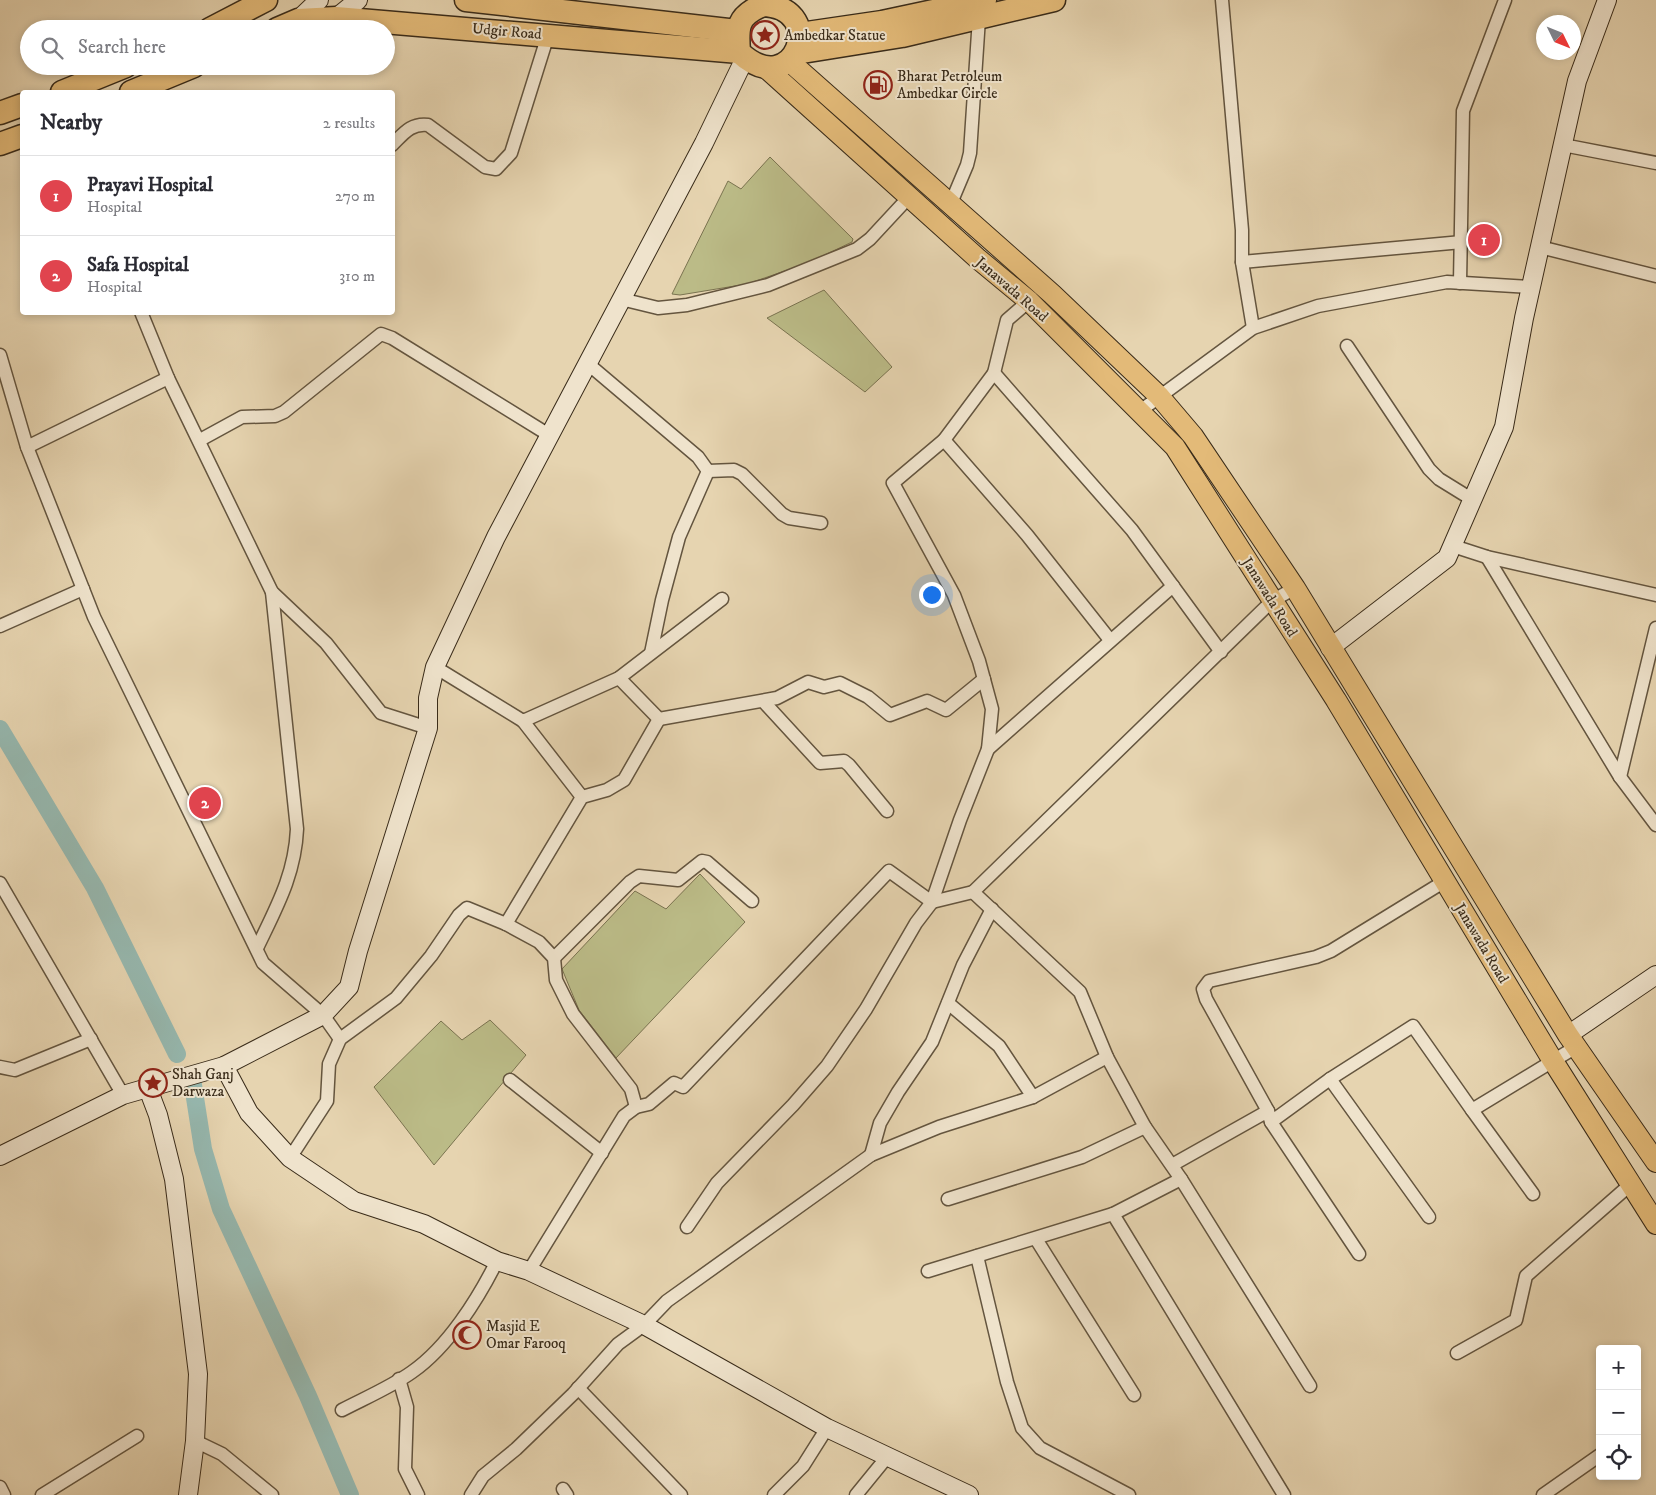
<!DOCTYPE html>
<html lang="en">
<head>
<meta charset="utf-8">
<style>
	:root { --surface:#fff; --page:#f2f2f3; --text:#2b2b33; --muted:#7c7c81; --line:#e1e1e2; --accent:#db2777 }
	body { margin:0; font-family:"IM FELL DW Pica",serif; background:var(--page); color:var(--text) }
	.controls { position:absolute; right:15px; bottom:15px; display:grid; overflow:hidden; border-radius:5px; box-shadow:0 2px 8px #0003 }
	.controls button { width:45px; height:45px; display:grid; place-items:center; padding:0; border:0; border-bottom:1px solid var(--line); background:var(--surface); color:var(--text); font:25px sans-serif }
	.compass { position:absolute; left:1536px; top:15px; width:45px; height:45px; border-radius:50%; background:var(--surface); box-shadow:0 2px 8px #0003; rotate:133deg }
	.you { position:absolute; left:931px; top:594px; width:18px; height:18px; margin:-12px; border:4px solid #fff; border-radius:50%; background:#1a73e8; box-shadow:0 0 0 8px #1a73e833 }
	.badge { display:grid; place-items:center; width:32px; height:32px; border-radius:50%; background:var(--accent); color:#fff; font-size:16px; font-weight:700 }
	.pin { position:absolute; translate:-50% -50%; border:2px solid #fff; box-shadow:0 1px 5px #0006 }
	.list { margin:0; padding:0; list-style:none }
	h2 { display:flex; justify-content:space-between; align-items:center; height:65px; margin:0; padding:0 20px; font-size:21px }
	h2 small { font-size:16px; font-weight:400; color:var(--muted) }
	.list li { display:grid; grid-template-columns:32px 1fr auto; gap:15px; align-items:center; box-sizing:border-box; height:80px; padding:0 20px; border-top:1px solid var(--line) }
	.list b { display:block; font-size:19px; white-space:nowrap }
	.list p { margin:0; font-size:16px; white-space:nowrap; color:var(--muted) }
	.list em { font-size:16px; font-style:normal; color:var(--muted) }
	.icon { flex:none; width:28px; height:28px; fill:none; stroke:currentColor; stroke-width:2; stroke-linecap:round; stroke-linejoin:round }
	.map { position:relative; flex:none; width:1656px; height:1495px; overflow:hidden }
	.search { position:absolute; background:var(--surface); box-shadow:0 2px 8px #0003; left:20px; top:20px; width:375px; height:55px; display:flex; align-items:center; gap:12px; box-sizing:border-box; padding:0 18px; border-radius:28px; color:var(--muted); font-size:19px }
	.panel { position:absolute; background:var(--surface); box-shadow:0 2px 8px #0003; left:20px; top:90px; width:375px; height:225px; border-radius:5px }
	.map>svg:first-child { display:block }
	.green { fill:#bbbb87; stroke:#7a7350 }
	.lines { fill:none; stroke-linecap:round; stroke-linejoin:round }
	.canal { stroke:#96b8af; stroke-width:18 }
	.street-casing { stroke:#64553f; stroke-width:15 }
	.secondary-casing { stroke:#392b19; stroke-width:20 }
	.primary-casing { stroke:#392b19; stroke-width:22 }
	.highway-casing { stroke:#392b19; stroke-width:25 }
	.street { stroke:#efe3cc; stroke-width:12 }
	.secondary { stroke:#efe3cc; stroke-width:18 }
	.primary { stroke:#e3ba78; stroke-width:20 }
	.highway { stroke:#e3ba78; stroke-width:22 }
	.labels { text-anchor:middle; stroke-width:4; stroke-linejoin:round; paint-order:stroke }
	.street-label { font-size:15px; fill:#392b19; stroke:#efe3cc }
	.poi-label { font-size:15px; fill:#392b19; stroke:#efe3cc; text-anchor:start }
</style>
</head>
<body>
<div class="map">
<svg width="1656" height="1495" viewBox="0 0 1656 1495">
	<rect width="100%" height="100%" fill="#e6d4b0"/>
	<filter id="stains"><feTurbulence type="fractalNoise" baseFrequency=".004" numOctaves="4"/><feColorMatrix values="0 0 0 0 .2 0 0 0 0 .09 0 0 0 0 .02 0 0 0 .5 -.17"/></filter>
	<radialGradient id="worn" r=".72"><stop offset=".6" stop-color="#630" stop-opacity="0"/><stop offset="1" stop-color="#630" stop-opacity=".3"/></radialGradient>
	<g class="green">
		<polygon points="770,157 853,239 852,242 808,263 747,284 680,295 672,294 728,181 741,189"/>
		<polygon points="824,290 892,367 865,392 767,318"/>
		<polygon points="700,874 745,922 616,1058 579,1010 562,969 635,891 666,909"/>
		<polygon points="490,1020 526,1055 434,1165 374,1087 441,1021 462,1040"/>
	</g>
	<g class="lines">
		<g class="canal">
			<polyline points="0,729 95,888 177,1054"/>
			<polyline points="193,1085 203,1149 221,1209 308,1396 350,1495"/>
		</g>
		<defs>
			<g id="street">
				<polyline points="1222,0 1242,230 1242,262 1253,328"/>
				<path d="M392,145C404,133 411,123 428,125L485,167L496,169L511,153L548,35"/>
				<polyline points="1563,145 1656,163"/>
				<polyline points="951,203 967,165 970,153 979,18"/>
				<polyline points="1540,247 1656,276"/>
				<polyline points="1242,262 1462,242"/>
				<polyline points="1460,283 1463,111 1505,0"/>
				<polyline points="621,299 658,308 687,305 768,285 857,249 870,239 909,197"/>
				<polyline points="141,312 168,378 272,592 326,643 381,713 428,728"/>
				<polyline points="1347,346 1429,469 1439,479 1473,500"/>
				<polyline points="0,355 27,447 94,617 263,963 323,1015 340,1039"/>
				<polyline points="587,363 698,457 708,471 679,537 662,600 651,653"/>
				<polyline points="994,373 1132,530 1221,652"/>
				<polyline points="1140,411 1253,328 1318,306 1447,282 1531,287"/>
				<polyline points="200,440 242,417 275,416 284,412 381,334 392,338 549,435"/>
				<polyline points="944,440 1027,535 1110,640"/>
				<polyline points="27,447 168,378"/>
				<polyline points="708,471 734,470 742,474 782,514 789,518 821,523"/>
				<polyline points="1453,546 1487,557 1656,595"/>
				<polyline points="1487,557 1620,777 1656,825"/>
				<polyline points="1295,588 1272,601 973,892 1080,992 1107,1057 1145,1127 1181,1179 1310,1386"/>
				<polyline points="0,626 83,589"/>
				<polyline points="435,667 523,721 619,678 722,599"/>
				<polyline points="619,678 659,719 777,698 808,682 824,687 840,683 868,697 890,715 927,701 946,710 984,679"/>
				<polyline points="763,701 820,763 844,761 849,765 887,811"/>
				<polyline points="523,721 582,797"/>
				<polyline points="988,749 1173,586"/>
				<polyline points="1620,777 1656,628"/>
				<polyline points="0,883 123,1095"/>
				<polyline points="506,924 582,797 607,790 624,780 659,719"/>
				<path d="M257,948C276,908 295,875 297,829L272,592"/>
				<polyline points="554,958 630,882 639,876 678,880 702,861 707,862 752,901"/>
				<polyline points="948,1003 999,1046 1033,1097"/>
				<polyline points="0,1067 15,1070 91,1039"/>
				<polyline points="1330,1079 1429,1217"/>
				<polyline points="510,1080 602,1153"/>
				<polyline points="1472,1110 1533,1194"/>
				<polyline points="1268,1111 1206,999 1203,989 1209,981 1316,957 1331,951 1445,881"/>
				<polyline points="1271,1122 1359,1254"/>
				<polyline points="871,1155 880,1123 898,1092 932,1042 963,965 992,909"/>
				<polyline points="290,1158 327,1101 329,1064 340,1039 396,998 431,956 459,915 467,908 506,924 539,942 554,958 556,980 573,1014 631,1089 636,1107"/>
				<polyline points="1172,1165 1268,1111 1271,1122 1330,1079 1413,1026 1472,1110 1576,1047"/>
				<polyline points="948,1199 1082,1157 1145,1127"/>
				<polyline points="1113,1214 1284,1495"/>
				<polyline points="687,1227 717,1183 793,1105 827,1066 866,1009 916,923 932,902 960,820 988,749 992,709 979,661 954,595 893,483 944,440 994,373 1007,320 1029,301"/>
				<polyline points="1036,1239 1134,1395"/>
				<polyline points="977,1256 1007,1382 1022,1428 1040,1448 1129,1495"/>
				<polyline points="529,1271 624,1116 636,1107 649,1104 674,1083 683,1087 889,871 932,902 973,892"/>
				<polyline points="928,1271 1113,1214 1181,1179"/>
				<polyline points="1457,1353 1516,1320 1526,1276 1631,1184"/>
				<polyline points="399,1379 407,1407 405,1469 418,1495"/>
				<polyline points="578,1388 681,1495"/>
				<path d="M342,1410C365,1398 391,1387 412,1372C448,1347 478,1299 497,1261"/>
				<polyline points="195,1441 222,1454 272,1495"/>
				<polyline points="0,1487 4,1495"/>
				<polyline points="563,1489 567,1495"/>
				<polyline points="42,1495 137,1436"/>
				<polyline points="471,1495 483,1476 516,1449 573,1394 618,1344 644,1325 667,1301 871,1155 939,1127 1033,1097 1107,1057"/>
				<polyline points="774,1495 803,1466 827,1428"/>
				<polyline points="856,1495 887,1457"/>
				<polyline points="1543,1495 1600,1455"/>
			</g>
			<g id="secondary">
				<polyline points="336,18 358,0"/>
				<polyline points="298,20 319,0"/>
				<polyline points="1330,648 1447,558 1504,427 1524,318 1577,81 1607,0"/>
				<polyline points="1568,1035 1656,975"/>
				<polyline points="224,1066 249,1113 290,1158 354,1201 424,1224 497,1261 529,1271 644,1325 827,1428 969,1495"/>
				<polyline points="147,1086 158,1115 174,1179 198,1374 195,1441 188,1495"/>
				<polyline points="0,1156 123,1095 224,1066 323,1015 349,987 358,951 428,728 428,698 435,667 496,537 704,143 745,58"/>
			</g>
			<g id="primary">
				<polyline points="789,61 1052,294 1159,396 1193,436 1295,588 1568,1035 1656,1162"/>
				<polyline points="766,68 977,258 1029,301 1175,447 1336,700 1553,1061 1656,1224"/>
			</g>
			<g id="highway">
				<polyline points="466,0 737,31"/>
				<path d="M763,5C830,8 794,104 739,52C737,27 737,16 763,5Z"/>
				<polyline points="210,29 266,0"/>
				<polyline points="277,29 298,20 336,18 739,52"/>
				<polyline points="800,34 882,22 985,0"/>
				<polyline points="796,53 902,36 1054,0"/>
				<polyline points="62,92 126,66"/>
				<polyline points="131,92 194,66"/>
				<polyline points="0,113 22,105"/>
				<polyline points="0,144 22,136"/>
			</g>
		</defs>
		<use href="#street" class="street-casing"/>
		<use href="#secondary" class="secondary-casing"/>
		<use href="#primary" class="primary-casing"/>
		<use href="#highway" class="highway-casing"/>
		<use href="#street" class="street"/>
		<use href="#secondary" class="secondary"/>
		<use href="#primary" class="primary"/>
		<use href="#highway" class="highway"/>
	</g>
	<defs>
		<symbol id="sight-ring" viewBox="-11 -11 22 22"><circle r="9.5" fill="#efe3cc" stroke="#8f2418" stroke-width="1.5"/><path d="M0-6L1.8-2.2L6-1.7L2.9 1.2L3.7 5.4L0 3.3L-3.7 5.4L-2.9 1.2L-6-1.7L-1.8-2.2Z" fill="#8f2418"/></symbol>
		<symbol id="fuel-ring" viewBox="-11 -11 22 22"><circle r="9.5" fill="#efe3cc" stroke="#8f2418" stroke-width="1.5"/><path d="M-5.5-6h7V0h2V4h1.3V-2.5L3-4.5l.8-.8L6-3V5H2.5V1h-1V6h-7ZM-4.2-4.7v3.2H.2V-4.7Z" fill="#8f2418"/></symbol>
		<symbol id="mosque-ring" viewBox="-11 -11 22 22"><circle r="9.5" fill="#efe3cc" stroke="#8f2418" stroke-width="1.5"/><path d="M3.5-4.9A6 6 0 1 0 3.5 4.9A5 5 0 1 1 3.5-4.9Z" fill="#8f2418"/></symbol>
	</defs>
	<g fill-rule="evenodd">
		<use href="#sight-ring" x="749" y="19" width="32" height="32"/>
		<use href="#fuel-ring" x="862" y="69" width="32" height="32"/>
		<use href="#sight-ring" x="137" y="1067" width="32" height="32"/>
		<use href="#mosque-ring" x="451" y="1319" width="32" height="32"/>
	</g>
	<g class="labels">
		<g class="street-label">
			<text transform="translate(507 31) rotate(5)" y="5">Udgir Road</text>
			<text transform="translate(1012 289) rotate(41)" y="5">Janawada Road</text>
			<text transform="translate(1270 597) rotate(58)" y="5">Janawada Road</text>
			<text transform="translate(1482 943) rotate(59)" y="5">Janawada Road</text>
		</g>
		<g class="poi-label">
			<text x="784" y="40">Ambedkar Statue</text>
			<text x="897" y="81">Bharat Petroleum<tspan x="897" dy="17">Ambedkar Circle</tspan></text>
			<text x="172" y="1079">Shah Ganj<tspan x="172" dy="17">Darwaza</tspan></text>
			<text x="486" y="1331">Masjid E<tspan x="486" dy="17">Omar Farooq</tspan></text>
		</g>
	</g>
	<rect width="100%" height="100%" filter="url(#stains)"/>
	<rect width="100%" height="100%" fill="url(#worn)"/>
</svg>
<div class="controls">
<button>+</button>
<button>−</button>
<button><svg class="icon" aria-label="locate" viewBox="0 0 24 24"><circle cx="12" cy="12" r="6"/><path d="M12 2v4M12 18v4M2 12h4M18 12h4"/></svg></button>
</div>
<svg class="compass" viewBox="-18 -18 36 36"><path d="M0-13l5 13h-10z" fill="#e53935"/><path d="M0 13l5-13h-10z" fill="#7c7c81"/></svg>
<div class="you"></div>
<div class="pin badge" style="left:1484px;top:240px;background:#e0444e">1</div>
<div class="pin badge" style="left:205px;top:803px;background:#e0444e">2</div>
<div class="search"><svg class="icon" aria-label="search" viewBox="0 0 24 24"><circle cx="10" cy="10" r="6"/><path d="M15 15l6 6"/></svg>Search here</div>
<section class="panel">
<h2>Nearby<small>2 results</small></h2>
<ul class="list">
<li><span class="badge" style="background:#e0444e">1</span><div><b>Prayavi Hospital</b><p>Hospital</p></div><em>270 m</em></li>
<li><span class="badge" style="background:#e0444e">2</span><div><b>Safa Hospital</b><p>Hospital</p></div><em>310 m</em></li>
</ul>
</section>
</div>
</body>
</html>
